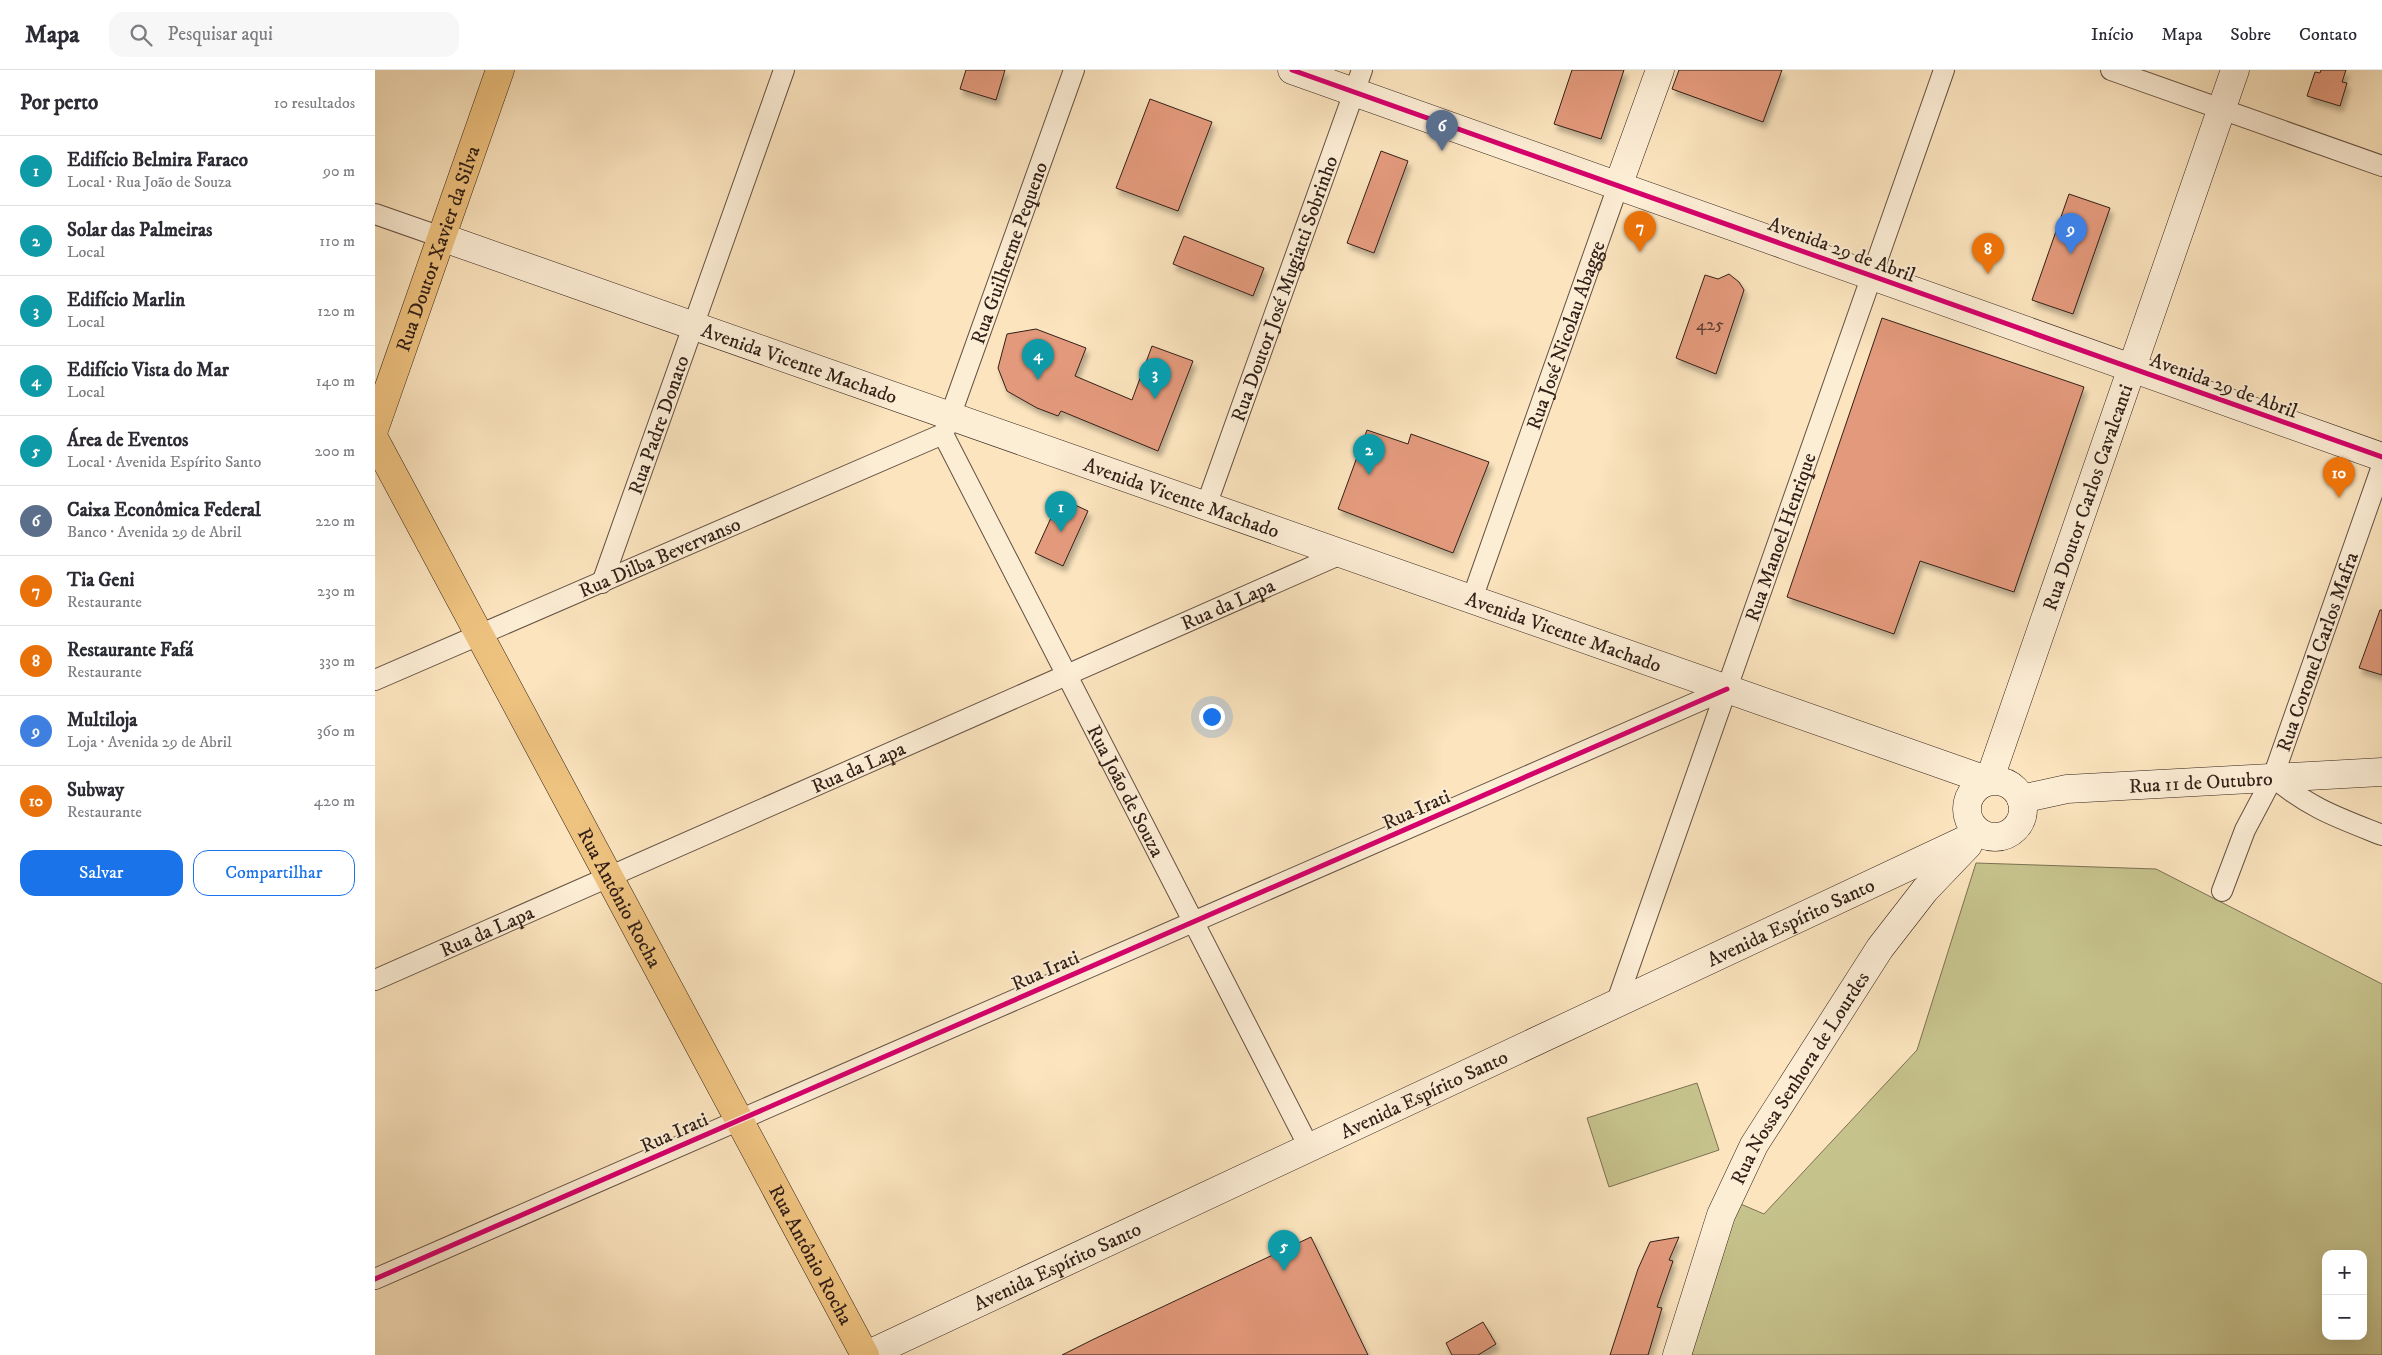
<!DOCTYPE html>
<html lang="pt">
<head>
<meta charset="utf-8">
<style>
	:root { --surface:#fff; --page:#f7f7f7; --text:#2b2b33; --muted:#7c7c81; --line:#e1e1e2; --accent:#1a73e8 }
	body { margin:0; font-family:"IM FELL DW Pica",serif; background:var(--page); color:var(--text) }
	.controls { position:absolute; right:15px; bottom:15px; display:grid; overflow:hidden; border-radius:10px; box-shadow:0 5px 20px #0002 }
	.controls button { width:45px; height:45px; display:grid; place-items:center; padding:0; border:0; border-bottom:1px solid var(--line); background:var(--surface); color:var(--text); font:25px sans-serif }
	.you { position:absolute; left:836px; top:646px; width:18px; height:18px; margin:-12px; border:4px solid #fff; border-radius:50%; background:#1a73e8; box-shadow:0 0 0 8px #1a73e833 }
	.badge { display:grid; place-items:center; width:32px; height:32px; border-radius:50%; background:var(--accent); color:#fff; font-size:16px; font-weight:700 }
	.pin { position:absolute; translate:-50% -41px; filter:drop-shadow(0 1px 2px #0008) }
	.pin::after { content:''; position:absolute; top:26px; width:18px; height:15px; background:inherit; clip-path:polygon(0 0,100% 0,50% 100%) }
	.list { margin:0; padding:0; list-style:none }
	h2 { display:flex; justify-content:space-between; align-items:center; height:65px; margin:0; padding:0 20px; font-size:21px }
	h2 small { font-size:16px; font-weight:400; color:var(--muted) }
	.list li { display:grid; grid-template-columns:32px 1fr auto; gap:15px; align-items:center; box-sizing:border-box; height:70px; padding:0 20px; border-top:1px solid var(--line) }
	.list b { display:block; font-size:19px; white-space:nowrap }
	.list p { margin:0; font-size:16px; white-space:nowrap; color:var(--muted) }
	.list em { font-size:16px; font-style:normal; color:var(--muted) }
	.actions { display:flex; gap:10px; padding:15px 20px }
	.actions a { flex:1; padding:11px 0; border:1px solid var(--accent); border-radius:15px; text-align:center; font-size:18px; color:var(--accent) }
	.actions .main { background:var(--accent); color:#fff }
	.icon { flex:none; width:28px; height:28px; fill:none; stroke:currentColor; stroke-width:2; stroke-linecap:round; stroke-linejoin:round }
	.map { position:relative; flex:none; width:2007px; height:1285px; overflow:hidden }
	header { display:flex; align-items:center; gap:30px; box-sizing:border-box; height:70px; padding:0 25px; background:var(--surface); border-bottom:1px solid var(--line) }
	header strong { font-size:24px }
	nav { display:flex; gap:28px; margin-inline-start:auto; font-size:18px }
	.search { width:350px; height:45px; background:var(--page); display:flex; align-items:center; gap:12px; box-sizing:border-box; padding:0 18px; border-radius:15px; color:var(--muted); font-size:19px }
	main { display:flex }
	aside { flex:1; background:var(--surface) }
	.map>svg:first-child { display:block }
	.green { fill:#c6c28c; stroke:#7c7152; fill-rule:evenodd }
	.building { fill:#e39a7b; stroke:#332018; filter:url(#shadow) }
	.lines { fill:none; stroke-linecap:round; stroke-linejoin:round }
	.street-casing { stroke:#655142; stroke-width:22 }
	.secondary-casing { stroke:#332018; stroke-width:29 }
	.primary-casing { stroke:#332018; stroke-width:29 }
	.street { stroke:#fcedd5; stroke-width:20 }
	.secondary { stroke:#fcedd5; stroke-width:28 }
	.primary { stroke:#eec27f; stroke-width:28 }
	.cycleway-casing { stroke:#fcedd5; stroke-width:8 }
	.cycleway { stroke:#d6006c; stroke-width:5 }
	.labels { text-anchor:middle; stroke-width:4; stroke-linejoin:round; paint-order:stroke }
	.number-label { font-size:18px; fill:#5f3e31 }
	.street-label { font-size:20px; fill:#332018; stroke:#fcedd5 }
</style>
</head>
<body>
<header>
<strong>Mapa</strong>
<div class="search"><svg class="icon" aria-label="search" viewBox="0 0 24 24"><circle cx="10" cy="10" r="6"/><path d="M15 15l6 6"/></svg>Pesquisar aqui</div>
<nav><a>Início</a><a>Mapa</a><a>Sobre</a><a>Contato</a></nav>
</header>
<main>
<aside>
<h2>Por perto<small>10 resultados</small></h2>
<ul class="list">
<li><span class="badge" style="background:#0f9aa8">1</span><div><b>Edifício Belmira Faraco</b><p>Local · Rua João de Souza</p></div><em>90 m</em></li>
<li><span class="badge" style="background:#0f9aa8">2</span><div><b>Solar das Palmeiras</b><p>Local</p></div><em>110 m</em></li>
<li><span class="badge" style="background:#0f9aa8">3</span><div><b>Edifício Marlin</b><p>Local</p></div><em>120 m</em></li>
<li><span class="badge" style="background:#0f9aa8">4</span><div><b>Edifício Vista do Mar</b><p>Local</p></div><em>140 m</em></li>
<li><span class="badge" style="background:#0f9aa8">5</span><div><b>Área de Eventos</b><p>Local · Avenida Espírito Santo</p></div><em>200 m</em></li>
<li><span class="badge" style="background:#5c6f8a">6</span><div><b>Caixa Econômica Federal</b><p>Banco · Avenida 29 de Abril</p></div><em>220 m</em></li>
<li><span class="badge" style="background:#e8710a">7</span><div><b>Tia Geni</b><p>Restaurante</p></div><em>230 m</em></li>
<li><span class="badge" style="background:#e8710a">8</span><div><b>Restaurante Fafá</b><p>Restaurante</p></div><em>330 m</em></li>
<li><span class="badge" style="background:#3f7fe0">9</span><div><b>Multiloja</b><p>Loja · Avenida 29 de Abril</p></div><em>360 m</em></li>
<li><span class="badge" style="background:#e8710a">10</span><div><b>Subway</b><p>Restaurante</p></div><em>420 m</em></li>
</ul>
<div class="actions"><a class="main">Salvar</a><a>Compartilhar</a></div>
</aside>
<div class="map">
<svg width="2007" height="1285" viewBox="0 0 2007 1285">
	<defs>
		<filter id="shadow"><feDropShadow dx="3" dy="5.5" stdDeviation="2.5" flood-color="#0004"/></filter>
	</defs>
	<rect width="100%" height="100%" fill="#fbe4be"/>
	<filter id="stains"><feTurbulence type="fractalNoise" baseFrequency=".004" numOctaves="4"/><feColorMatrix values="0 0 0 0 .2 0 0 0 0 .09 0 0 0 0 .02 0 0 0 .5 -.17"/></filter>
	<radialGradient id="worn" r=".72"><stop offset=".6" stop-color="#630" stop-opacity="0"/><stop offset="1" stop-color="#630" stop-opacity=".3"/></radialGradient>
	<g class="green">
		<path d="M1601,793L1781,799L2007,914V1285H1308L1354,1129L1389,1144L1542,980ZM1951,1184H1988V1266H1951Z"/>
		<polygon points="1322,1013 1344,1080 1234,1117 1212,1048"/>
	</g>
	<g class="building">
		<polygon points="591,0 630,0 621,30 585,19"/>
		<polygon points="1197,0 1249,0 1226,69 1179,54"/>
		<polygon points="1304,0 1407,0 1388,52 1297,19"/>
		<polygon points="1946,0 1971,0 1967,12 1972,13 1965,36 1932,26 1940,2 1945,3"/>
		<polygon points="775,29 837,52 803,141 741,118"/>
		<polygon points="1006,81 1033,91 999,183 972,173"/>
		<polygon points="1694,124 1735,138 1698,244 1657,230"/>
		<polygon points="809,166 889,198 878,226 798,194"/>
		<polygon points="1354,204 1364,212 1369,220 1341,304 1301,288 1330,205 1343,209"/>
		<polygon points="1507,248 1709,317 1639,522 1545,491 1519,564 1412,527"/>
		<polygon points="661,259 711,278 700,306 757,330 777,276 818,291 783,381 686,341 683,346 662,338 632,321 623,298 632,264"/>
		<polygon points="992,360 1033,374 1036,364 1114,392 1078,483 963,439"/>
		<polygon points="685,428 713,441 688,496 660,483"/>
		<polygon points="2005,540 2007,540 2007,605 1984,598"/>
		<polygon points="936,1167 993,1285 687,1285 719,1269"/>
		<polygon points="1304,1167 1294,1190 1298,1191 1282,1237 1287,1238 1273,1285 1235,1285 1263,1199 1275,1172"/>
		<polygon points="1108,1252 1121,1274 1103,1285 1077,1285 1071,1273"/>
	</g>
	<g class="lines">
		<defs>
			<g id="street">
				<polyline points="1736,0 2007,96"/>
				<polyline points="0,144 66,167"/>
				<path id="s1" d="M571,358L699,0"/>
				<path id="s2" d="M568,364L934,1077"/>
				<path id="s3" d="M831,436L987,0"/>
				<path id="s4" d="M227,513L409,0"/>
				<path id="s5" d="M1097,529L1243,116"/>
				<path id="s6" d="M0,610L568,364"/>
				<path d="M1898,707C1934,738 1964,748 2007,765"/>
				<path id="s7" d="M1847,821L1870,760L1898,707L2007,396"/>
				<path id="s8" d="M0,910L966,484"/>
				<path id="s9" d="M1241,934L1569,0"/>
				<polyline points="0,1209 1352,619"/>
			</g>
			<g id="secondary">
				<polyline points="917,0 2007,387"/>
				<polyline points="1243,116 1285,0"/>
				<path id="s10" d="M66,167L1614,711L1860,0"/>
				<circle cx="1620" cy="739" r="28"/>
				<path id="s11" d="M1646,729L1692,719L2007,702"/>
				<path id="s12" d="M492,1285L1605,763"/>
				<path id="s13" d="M1302,1285L1346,1145L1379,1075L1505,878L1550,820L1593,775"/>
			</g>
			<g id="primary">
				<path id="s14" d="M0,357L125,0"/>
				<path id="s15" d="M0,370L490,1285"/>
			</g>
		</defs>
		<use href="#street" class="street-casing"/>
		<use href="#secondary" class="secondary-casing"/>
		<use href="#primary" class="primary-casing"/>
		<use href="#street" class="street"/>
		<use href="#secondary" class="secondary"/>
		<use href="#primary" class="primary"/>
		<defs>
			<g id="cycleway">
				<polyline points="917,0 2007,387"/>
				<polyline points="0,1209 1352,619"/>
			</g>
		</defs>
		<use href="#cycleway" class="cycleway-casing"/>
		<use href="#cycleway" class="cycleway"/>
	</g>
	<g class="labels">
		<g class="number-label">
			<text x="1335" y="260">425</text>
		</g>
		<g class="street-label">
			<text dy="7" stroke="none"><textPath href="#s14" startOffset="189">Rua Doutor Xavier da Silva</textPath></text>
			<text transform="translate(1467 179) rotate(20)" y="7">Avenida 29 de Abril</text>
			<text dy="7" stroke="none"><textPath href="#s1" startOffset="186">Rua Guilherme Pequeno</textPath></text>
			<text dy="7" stroke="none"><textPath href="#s3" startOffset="231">Rua Doutor José Mugiatti Sobrinho</textPath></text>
			<text dy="7" stroke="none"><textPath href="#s5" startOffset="280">Rua José Nicolau Abagge</textPath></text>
			<text dy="7" stroke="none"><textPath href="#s10" startOffset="380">Avenida Vicente Machado</textPath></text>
			<text transform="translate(1849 315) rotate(20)" y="7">Avenida 29 de Abril</text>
			<text dy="7" stroke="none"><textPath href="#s4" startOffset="168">Rua Padre Donato</textPath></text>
			<text dy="7" stroke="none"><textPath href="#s10" startOffset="1941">Rua Doutor Carlos Cavalcanti</textPath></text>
			<text dy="7" stroke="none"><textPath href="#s10" startOffset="785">Avenida Vicente Machado</textPath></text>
			<text dy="7" stroke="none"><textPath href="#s9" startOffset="495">Rua Manoel Henrique</textPath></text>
			<text dy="7" stroke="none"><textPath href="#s6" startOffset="310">Rua Dilba Bevervanso</textPath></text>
			<text dy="7" stroke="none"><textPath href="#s8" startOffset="932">Rua da Lapa</textPath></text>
			<text dy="7" stroke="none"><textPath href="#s10" startOffset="1190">Avenida Vicente Machado</textPath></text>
			<text dy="7" stroke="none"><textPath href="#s7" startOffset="258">Rua Coronel Carlos Mafra</textPath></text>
			<text dy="7" stroke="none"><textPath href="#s8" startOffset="528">Rua da Lapa</textPath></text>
			<text dy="7" stroke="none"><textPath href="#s11" startOffset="181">Rua 11 de Outubro</textPath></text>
			<text dy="7" stroke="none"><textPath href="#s2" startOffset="401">Rua João de Souza</textPath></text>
			<text transform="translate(1041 739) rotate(-24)" y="7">Rua Irati</text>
			<text dy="7" stroke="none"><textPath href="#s15" startOffset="519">Rua Antônio Rocha</textPath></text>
			<text dy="7" stroke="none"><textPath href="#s12" startOffset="1020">Avenida Espírito Santo</textPath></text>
			<text dy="7" stroke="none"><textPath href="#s8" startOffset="122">Rua da Lapa</textPath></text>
			<text transform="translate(670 900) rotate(-24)" y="7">Rua Irati</text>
			<text dy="7" stroke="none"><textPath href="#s13" startOffset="305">Rua Nossa Senhora de Lourdes</textPath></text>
			<text dy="7" stroke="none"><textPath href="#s12" startOffset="615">Avenida Espírito Santo</textPath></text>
			<text transform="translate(299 1062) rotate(-24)" y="7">Rua Irati</text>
			<text dy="7" stroke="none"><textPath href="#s15" startOffset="924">Rua Antônio Rocha</textPath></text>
			<text dy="7" stroke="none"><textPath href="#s12" startOffset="210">Avenida Espírito Santo</textPath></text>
		</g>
	</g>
	<rect width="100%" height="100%" filter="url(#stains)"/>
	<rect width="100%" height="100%" fill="url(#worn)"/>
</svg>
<div class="controls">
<button>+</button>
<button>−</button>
</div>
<div class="you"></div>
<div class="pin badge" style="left:686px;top:462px;background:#0f9aa8">1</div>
<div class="pin badge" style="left:994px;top:405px;background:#0f9aa8">2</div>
<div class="pin badge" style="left:780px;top:329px;background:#0f9aa8">3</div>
<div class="pin badge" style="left:663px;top:310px;background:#0f9aa8">4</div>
<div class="pin badge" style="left:909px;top:1201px;background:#0f9aa8">5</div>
<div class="pin badge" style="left:1067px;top:81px;background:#5c6f8a">6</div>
<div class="pin badge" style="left:1265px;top:182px;background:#e8710a">7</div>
<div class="pin badge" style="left:1613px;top:204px;background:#e8710a">8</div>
<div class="pin badge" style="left:1696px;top:184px;background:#3f7fe0">9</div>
<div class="pin badge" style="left:1964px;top:428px;background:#e8710a">10</div>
</div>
</main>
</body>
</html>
